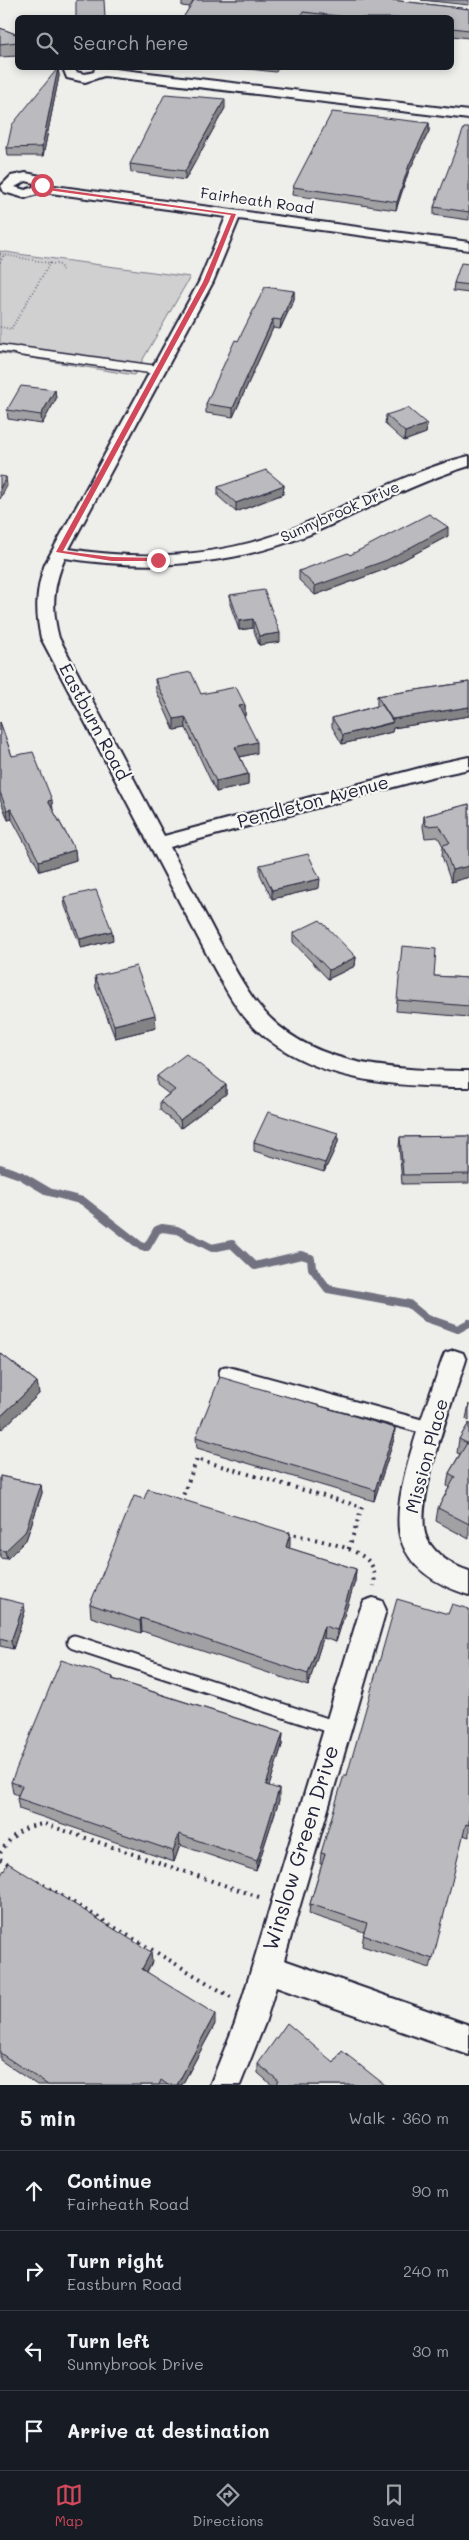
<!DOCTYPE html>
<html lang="en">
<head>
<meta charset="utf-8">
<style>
	:root { --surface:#171b24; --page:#20242c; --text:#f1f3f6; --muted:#9ea1a6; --line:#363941; --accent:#d1495b }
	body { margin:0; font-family:Mali,sans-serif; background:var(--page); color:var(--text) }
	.stop { position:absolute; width:15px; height:15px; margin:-11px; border:4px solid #d1495b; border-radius:50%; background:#fff }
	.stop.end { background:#d1495b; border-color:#fff; box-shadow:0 1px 5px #0008 }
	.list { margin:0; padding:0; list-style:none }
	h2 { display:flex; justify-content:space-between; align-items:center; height:65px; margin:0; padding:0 20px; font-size:21px }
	h2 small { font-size:16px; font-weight:400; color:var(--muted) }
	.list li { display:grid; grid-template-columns:32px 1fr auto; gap:15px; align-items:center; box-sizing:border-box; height:80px; padding:0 20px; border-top:1px solid var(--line) }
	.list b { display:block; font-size:19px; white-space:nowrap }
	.list p { margin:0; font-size:16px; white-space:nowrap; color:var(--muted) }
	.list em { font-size:16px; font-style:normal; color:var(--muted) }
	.icon { flex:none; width:28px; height:28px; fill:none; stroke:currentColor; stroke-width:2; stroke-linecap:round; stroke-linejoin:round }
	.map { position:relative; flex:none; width:469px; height:2085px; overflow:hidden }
	.search { position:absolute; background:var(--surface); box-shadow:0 2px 8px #0003; left:15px; right:15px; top:15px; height:55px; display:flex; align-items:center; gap:12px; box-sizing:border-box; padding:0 18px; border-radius:8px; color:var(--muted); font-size:19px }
	.sheet { height:385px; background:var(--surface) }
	nav { display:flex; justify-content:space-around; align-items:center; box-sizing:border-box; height:70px; border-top:1px solid var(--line); background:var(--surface); font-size:14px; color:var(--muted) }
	nav a { display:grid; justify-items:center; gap:2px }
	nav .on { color:var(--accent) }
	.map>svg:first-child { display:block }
	.green { fill:#d0d0d1; stroke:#797986 }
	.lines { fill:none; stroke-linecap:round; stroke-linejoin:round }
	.stream { stroke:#727281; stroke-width:8 }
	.lane-far2-casing { stroke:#22223b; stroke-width:9 }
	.lane-far1-casing { stroke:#22223b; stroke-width:11 }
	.lane-casing { stroke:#22223b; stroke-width:17 }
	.street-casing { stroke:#22223b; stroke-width:4 }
	.path-far1 { stroke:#22223b; stroke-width:2; stroke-dasharray:0.5 2.5; stroke-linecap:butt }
	.path { stroke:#22223b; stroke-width:4; stroke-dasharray:2 5; stroke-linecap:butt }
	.lane-far2 { stroke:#f6f6f2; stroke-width:6 }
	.lane-far1 { stroke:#f6f6f2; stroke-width:8 }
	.lane { stroke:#f6f6f2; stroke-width:13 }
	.street { fill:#f6f6f2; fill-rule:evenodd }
	.wall { fill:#a1a1a4; stroke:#22223b }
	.shaded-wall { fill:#838386; stroke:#22223b }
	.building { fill:#bbbbbf; stroke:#22223b }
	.route { fill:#d1495b }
	.labels { text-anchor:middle; stroke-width:4.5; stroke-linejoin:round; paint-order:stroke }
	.far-street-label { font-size:15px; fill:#22223b; stroke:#f6f6f2 }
	.street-label { font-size:18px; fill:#22223b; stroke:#f6f6f2 }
	.near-street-label { font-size:21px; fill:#22223b; stroke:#f6f6f2 }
</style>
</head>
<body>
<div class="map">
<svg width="469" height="2085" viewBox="0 0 469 2085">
	<rect width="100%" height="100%" fill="#eeeeeb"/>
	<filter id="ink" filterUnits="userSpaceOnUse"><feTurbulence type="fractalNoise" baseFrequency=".02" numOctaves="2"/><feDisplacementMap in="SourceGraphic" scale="10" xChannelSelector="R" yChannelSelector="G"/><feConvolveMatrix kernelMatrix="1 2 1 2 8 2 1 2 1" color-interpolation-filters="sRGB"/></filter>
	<g filter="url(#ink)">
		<polygon class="green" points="0,251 18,254 190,277 134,375 0,353"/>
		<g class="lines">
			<polyline class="stream" points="0,1168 20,1175 49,1192 83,1201 142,1247 147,1247 157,1230 162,1228 177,1230 212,1248 232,1244 255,1266 301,1255 311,1258 312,1268 328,1289 409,1304 426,1318 458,1329 469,1323"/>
			<defs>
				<polyline id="lane-far2" points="0,348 28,352"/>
				<polyline id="lane-far1" points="19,351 157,370"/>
				<g id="lane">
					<polyline points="226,1373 432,1429"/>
					<polyline points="74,1642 336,1728"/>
				</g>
				<g id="street">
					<polygon points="63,68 75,68 76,72 85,74 94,72 95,68 107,68 469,111 469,119 104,76 85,82 67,78"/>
					<path d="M26,173L45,177L47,185L469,242V250L239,219L213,282L69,549C146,561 225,557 297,527C354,503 408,471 469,456V466C413,483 362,512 308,535C230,566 147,571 65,558C53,585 51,609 59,638L164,836L431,765L469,757V769L431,777L170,847C185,877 201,906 216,935C232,963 246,994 269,1017C321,1069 401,1070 469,1071V1087C396,1087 314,1082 257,1030C238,1013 226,990 214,968L41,638C35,611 36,590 45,564L199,282L226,217L43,192L25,198L4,192L1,186L11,176ZM26,181L34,183V187L25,190L15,187Z"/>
					<path d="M454,1350L463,1353L466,1360C455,1395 411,1507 427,1539C435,1555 453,1566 469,1571V1595C440,1586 411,1571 401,1540C388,1498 428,1403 442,1360L445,1353Z"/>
					<polygon points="373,1598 382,1601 386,1610 284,1960 469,2025 469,2055 276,1987 265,2023 240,2085 210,2085 235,2023 360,1610 364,1601"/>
				</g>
			</defs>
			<use href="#lane-far2" class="lane-far2-casing"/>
			<use href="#lane-far1" class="lane-far1-casing"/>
			<use href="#lane" class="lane-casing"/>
			<use href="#street" class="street-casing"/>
			<g class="path-far1">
				<polyline points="0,254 60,265 62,270"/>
				<polyline points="0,262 4,255"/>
				<polyline points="0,327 11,329 50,263"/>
			</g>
			<g class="path">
				<polyline points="181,1501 197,1459 362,1507 348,1551"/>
				<path d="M288,1533C310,1539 356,1545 370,1563C375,1569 375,1578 374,1586"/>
				<path d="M0,1853C12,1835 22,1826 45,1824L259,1897"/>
				<polyline points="0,1859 10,1865"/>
				<polyline points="37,1881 231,1997"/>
			</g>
			<use href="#lane-far2" class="lane-far2"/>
			<use href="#lane-far1" class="lane-far1"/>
			<use href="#lane" class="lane"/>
			<use href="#street" class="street"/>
		</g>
		<g class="wall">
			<polygon points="182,0 391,0 469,9 469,38 452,36 452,18 183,18 190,7 182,6"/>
			<polygon points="421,0 469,0 469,5"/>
			<polygon points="0,28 18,35 18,56 0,57"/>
			<polygon points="58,68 59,76 43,156 8,156 7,148"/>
			<polygon points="239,68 278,68 276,72"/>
			<polygon points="225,108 185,180 131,172 130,164"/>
			<polygon points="429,123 429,131 408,173 396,210 292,195 293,187"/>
			<polygon points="469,128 469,220 434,215 434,207"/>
			<polygon points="469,264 469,293 453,291 454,283"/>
			<polygon points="294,291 294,299 280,329 273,328 233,417 206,413 206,404 238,341"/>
			<polygon points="55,390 56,399 42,424 8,419 7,410"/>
			<polygon points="386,415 427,424 426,433 404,441 385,424"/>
			<polygon points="284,485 283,494 236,512 218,496 218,487"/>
			<polygon points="448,536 386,569 315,595 299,580 299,571 350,555"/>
			<polygon points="230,595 280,642 259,645 253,628 239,630 230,604"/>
			<polygon points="155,679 201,694 245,705 245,716 244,716 257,753 240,757 248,774 248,785 216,792 186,728 174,730 156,690"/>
			<polygon points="469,682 469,716 393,728 392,732 342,744 332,727 332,718 377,706 377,696"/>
			<polygon points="0,722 12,756 53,810 75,850 76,860 40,871 12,819 8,820 0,799"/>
			<polygon points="469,804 469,877 451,882 442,856 443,846 438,837 425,838 423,827 424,816"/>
			<polygon points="260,865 319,888 272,899 260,874"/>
			<polygon points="64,897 113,940 81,948 65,906"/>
			<polygon points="293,933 356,957 355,966 328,979 293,942"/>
			<polygon points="95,976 156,1028 115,1038 96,988"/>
			<polygon points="434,976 469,978 469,1017 396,1011 397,1000"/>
			<polygon points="157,1076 226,1085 226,1094 181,1128 160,1110 160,1101 169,1094 157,1085"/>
			<polygon points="338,1133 338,1142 324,1172 254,1151 254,1142"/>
			<polygon points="469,1136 469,1183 402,1184 399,1146 400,1137"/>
			<polygon points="0,1353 37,1382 39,1394 2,1429 0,1427"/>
			<polygon points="469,1404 469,1421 466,1419"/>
			<polygon points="469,1423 469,1539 436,1521 438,1508 449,1488 447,1486 449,1473 460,1454 457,1453 459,1439"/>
			<polygon points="395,1428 394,1439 374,1501 197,1448 196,1437"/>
			<polygon points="0,1476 41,1485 42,1493 26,1540 7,1559 0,1558"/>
			<polygon points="144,1499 290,1533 289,1548 356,1569 355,1581 336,1642 323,1638 308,1686 142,1631 141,1633 91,1617 90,1604"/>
			<polygon points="0,1598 25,1611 13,1649 0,1646"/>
			<polygon points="469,1609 469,1837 463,1835 430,1968 362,1946 364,1932 309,1914 310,1904 322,1864 320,1864 321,1853 347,1775 448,1614"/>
			<polygon points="113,1677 113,1679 283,1733 282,1745 269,1786 279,1800 256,1871 180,1845 174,1862 19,1809 17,1798 18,1795 13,1793 11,1782"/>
			<polygon points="0,1874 152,1962 147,1972 215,2024 182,2085 37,2085 0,2060"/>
			<polygon points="334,2063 385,2085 272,2085 258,2073 258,2064"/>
		</g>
		<g class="shaded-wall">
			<polygon points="58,68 59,76 43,156 42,147"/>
			<polygon points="225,99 225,108 185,180 185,171"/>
			<polygon points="429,123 429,131 408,173 396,210 397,202 409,165"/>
			<polygon points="294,291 294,299 280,329 281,320"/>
			<polygon points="273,319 273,328 233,417 233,408"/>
			<polygon points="55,390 56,399 42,424 41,415"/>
			<polygon points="427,424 426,433 404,441 405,432"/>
			<polygon points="6,477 7,486 0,499 0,488"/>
			<polygon points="284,485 283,494 236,512 236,503"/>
			<polygon points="448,527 448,536 386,569 315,595 315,586"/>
			<polygon points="253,619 253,628 239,630 239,621"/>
			<polygon points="280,633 280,642 259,645 259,636"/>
			<polygon points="245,705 245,716 239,717 239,706"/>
			<polygon points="469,707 469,716 393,728 392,732 342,744 343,735 392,723 392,719"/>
			<polygon points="185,717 186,728 174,730 174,719"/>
			<polygon points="257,742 257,753 235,758 235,747"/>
			<polygon points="248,774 248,785 216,792 216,781"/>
			<polygon points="52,800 53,810 48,801"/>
			<polygon points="11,809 12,819 8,820 7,810"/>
			<polygon points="75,850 76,860 40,871 39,861"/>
			<polygon points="469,866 469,877 451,882 452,870"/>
			<polygon points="320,879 319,888 272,899 272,890"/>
			<polygon points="112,931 113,940 81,948 80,939"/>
			<polygon points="356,957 355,966 328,979 329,970"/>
			<polygon points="155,1015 156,1028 115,1038 114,1025"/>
			<polygon points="226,1085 226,1094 181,1128 180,1120"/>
			<polygon points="338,1133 338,1142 324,1172 325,1163"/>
			<polygon points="37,1382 39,1394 2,1429 0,1417"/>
			<polygon points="395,1428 394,1439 374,1501 375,1490"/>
			<polygon points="41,1485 42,1493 26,1540 7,1559 5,1551"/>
			<polygon points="290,1533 290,1546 285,1560 286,1547"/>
			<polygon points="356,1569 355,1581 336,1642 337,1630"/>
			<polygon points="24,1604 25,1611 13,1649 11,1641"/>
			<polygon points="141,1618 142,1631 141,1633 140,1621"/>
			<polygon points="324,1626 323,1638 308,1686 308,1674"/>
			<polygon points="283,1733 282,1745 266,1796 266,1785"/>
			<polygon points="279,1789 279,1800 256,1871 257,1861"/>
			<polygon points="179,1834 180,1845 174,1862 173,1851"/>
			<polygon points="151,1952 152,1962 143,1978 142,1969"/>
			<polygon points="215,2014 215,2024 182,2085 177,2085"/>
		</g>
		<g class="building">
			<polygon points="76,0 104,0 105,18 76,18"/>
			<polygon points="194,0 391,0 469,9 469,30 452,28 452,18 356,18 303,12 300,18 183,18"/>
			<polygon points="0,28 18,35 18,42 0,44"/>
			<polygon points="58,68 42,147 7,148 12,125"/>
			<polygon points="165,94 225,99 185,171 130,164"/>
			<polygon points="332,112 429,123 409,165 397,202 293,187"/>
			<polygon points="464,128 469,128 469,212 434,207"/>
			<polygon points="461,263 469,264 469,285 454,283"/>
			<polygon points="265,287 294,291 281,320 273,319 233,408 206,404 235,340 238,341"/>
			<polygon points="21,386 55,390 41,415 7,410"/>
			<polygon points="408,408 427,424 405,432 386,415"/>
			<polygon points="266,470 284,485 236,503 218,487"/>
			<polygon points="0,476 6,477 0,488"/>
			<polygon points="429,514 448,527 387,560 315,586 299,571 348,553 350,555"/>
			<polygon points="264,590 280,633 259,636 253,619 239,621 230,595"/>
			<polygon points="191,672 201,694 236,687 245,705 239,706 257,742 235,747 248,774 216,781 185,717 174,719 155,679"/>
			<polygon points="469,682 469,707 392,719 377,696"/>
			<polygon points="382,705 393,722 343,735 332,718"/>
			<polygon points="0,722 12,756 33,752 52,800 48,801 75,850 39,861 11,809 7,810 0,792"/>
			<polygon points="469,804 469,866 452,870 443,845 450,843 439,825 426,826 424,816"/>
			<polygon points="308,854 320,879 272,890 260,865"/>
			<polygon points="96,890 112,931 80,939 64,897"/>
			<polygon points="320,920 356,957 329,970 293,933"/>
			<polygon points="402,946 436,949 434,976 469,978 469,1006 397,1000"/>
			<polygon points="136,966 155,1015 114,1025 95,976"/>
			<polygon points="186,1054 226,1085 180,1120 160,1101 175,1090 157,1076"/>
			<polygon points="268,1112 338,1133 325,1163 254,1142"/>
			<polygon points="469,1136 469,1174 403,1175 400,1137"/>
			<polygon points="0,1353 37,1382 0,1417"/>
			<polygon points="220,1377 395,1428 375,1490 196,1437"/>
			<polygon points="469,1423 469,1524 438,1508 455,1477 449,1473 467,1443 459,1439"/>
			<polygon points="0,1476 41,1485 25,1532 5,1551 0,1550"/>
			<polygon points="148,1489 290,1533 286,1547 356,1569 337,1630 324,1626 308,1674 141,1618 140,1621 90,1604 134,1496 144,1499"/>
			<polygon points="0,1598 24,1604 11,1641 0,1638"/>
			<polygon points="397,1599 448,1614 452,1604 469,1609 469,1825 466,1824 433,1959 363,1935 367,1923 310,1904 325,1854 321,1853 344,1775 347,1775"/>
			<polygon points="61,1660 113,1677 112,1679 283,1733 266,1785 279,1789 257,1861 179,1834 173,1851 17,1798 22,1786 11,1782"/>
			<polygon points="8,1863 151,1952 142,1969 215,2014 177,2085 168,2085 161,2080 159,2085 48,2085 0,2053 0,1874 1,1875"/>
			<polygon points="287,2023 334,2063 342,2051 385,2085 276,2085 279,2081 258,2064"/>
		</g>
	</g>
	<polygon class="route" points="42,184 44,187 236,214 209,282 63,551 112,557 158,558 160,561 112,561 56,552 203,282 231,215 40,189"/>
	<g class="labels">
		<g class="far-street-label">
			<text transform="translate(257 201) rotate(8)" y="5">Fairheath Road</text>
			<text transform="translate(340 512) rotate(-24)" y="5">Sunnybrook Drive</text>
		</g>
		<g class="street-label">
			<text transform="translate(94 722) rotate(62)" y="6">Eastburn Road</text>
			<text transform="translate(313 802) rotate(-15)" y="6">Pendleton Avenue</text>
			<text transform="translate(427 1456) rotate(-75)" y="6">Mission Place</text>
		</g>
		<g class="near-street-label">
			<text transform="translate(301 1848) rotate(-73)" y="7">Winslow Green Drive</text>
		</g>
	</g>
</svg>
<div class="stop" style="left:42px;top:185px"></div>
<div class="stop end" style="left:158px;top:560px"></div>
<div class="search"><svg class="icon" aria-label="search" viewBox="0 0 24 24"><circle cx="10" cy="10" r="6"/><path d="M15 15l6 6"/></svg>Search here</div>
</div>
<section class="sheet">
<h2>5 min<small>Walk · 360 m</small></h2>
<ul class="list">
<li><svg class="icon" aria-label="ahead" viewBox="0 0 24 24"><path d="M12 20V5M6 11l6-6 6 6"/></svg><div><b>Continue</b><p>Fairheath Road</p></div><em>90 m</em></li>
<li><svg class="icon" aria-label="right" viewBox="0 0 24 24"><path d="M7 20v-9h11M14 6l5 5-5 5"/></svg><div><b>Turn right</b><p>Eastburn Road</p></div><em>240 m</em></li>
<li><svg class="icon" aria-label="left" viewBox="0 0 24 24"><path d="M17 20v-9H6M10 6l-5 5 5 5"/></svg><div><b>Turn left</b><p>Sunnybrook Drive</p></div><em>30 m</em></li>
<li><svg class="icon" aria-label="arrive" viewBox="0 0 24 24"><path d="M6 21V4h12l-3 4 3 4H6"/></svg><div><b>Arrive at destination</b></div></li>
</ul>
</section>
<nav>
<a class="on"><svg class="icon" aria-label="map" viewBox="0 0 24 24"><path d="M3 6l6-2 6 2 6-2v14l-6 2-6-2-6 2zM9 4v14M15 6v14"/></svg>Map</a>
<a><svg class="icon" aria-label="directions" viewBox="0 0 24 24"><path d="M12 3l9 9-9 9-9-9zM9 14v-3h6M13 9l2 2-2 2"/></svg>Directions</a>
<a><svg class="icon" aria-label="saved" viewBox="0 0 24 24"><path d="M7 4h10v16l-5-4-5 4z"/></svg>Saved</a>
</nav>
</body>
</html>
